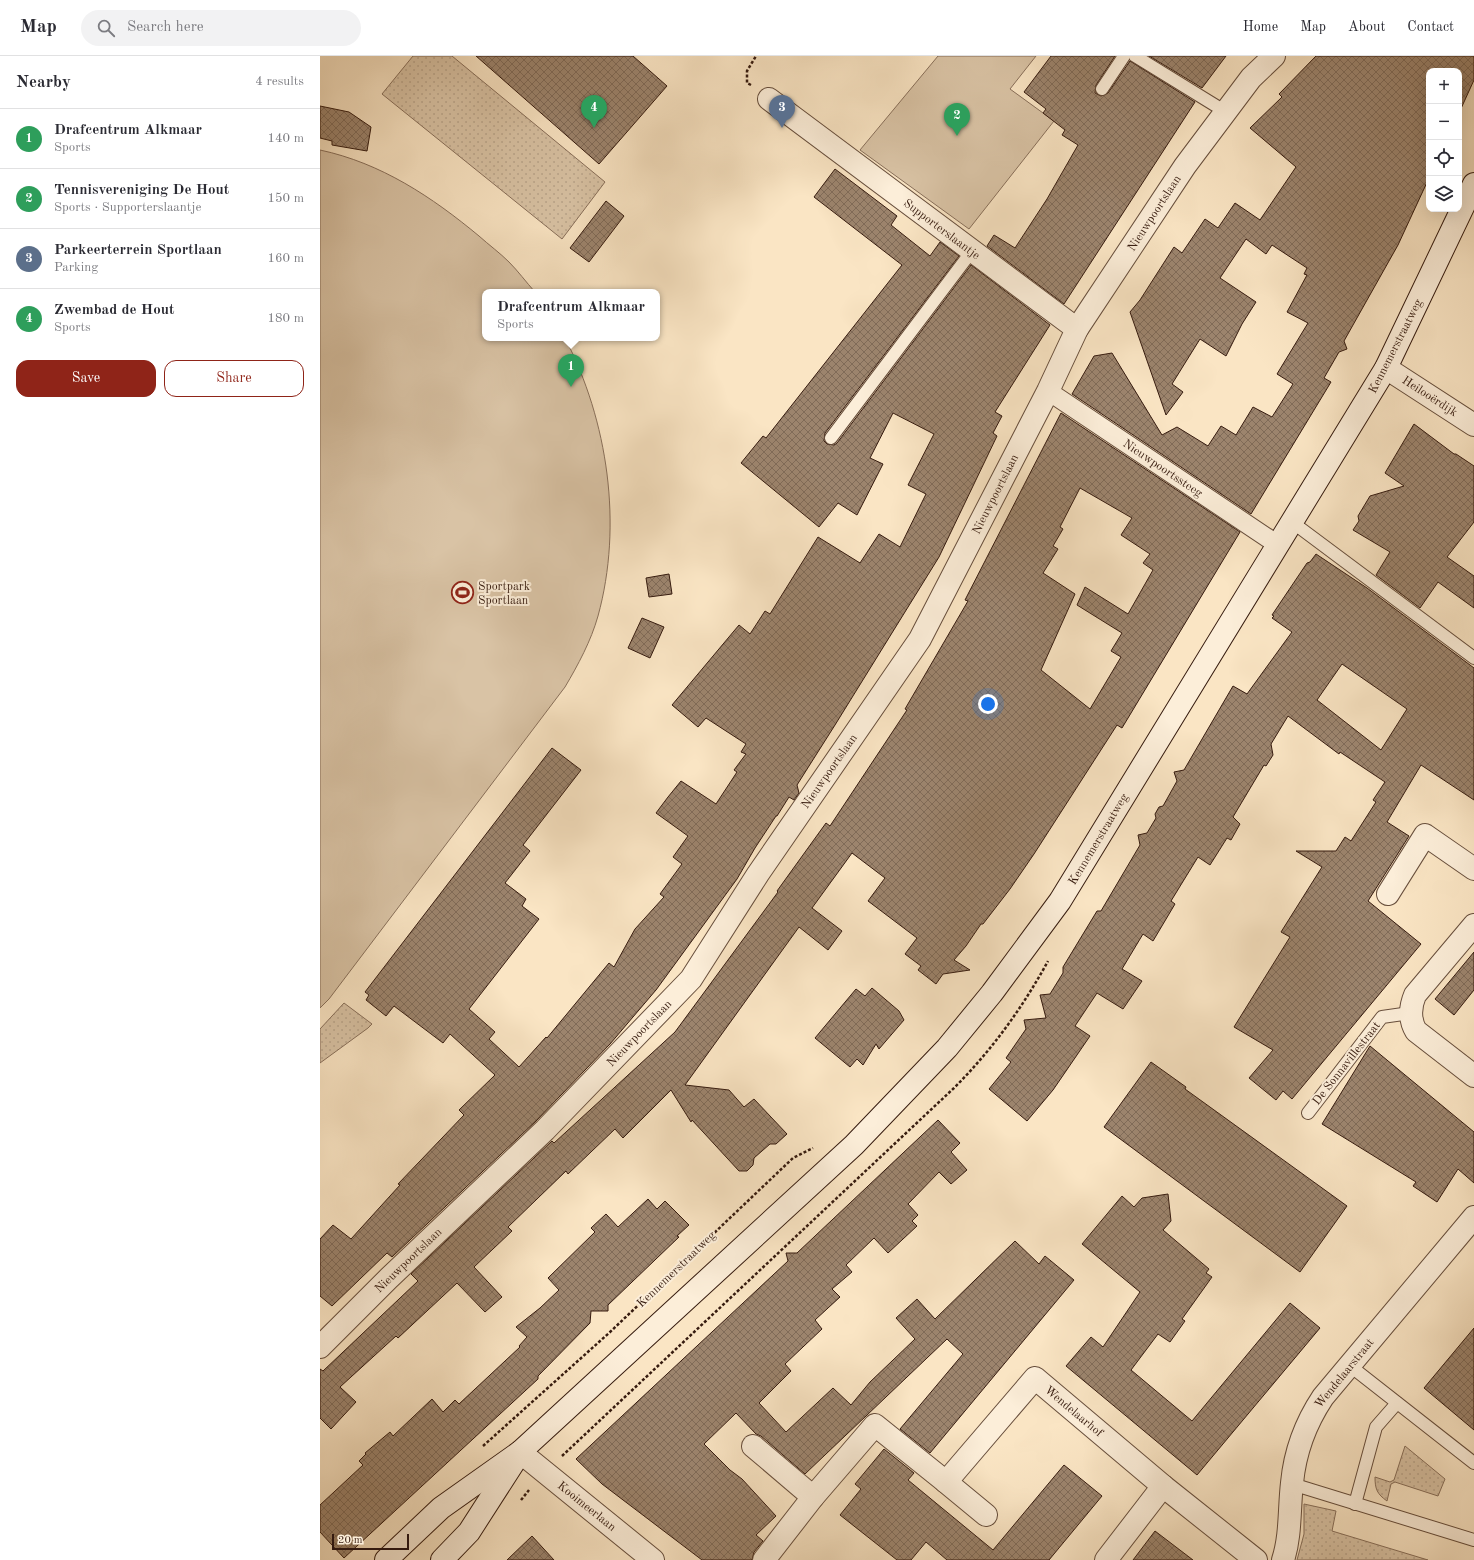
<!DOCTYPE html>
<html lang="en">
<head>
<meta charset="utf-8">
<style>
	:root { --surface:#fff; --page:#f2f2f3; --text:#2b2b33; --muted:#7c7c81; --line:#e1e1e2; --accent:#8f2418 }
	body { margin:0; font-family:"Old Standard TT",serif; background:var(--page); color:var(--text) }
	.controls { position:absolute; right:12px; top:12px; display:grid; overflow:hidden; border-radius:8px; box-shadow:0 4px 16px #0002 }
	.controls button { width:36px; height:36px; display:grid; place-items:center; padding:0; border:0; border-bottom:1px solid var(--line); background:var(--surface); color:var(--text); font:20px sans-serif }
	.scale { position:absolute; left:12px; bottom:10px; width:77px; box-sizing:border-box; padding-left:4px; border:2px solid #361b0f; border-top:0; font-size:11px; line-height:14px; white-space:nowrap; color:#361b0f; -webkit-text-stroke:3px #fceed9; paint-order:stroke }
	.you { position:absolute; left:668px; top:648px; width:14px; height:14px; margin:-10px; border:3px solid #fff; border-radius:50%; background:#1a73e8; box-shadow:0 0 0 6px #1a73e833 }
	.badge { display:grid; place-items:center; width:26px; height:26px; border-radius:50%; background:var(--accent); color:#fff; font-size:13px; font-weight:700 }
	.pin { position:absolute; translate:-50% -33px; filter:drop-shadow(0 1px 2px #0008) }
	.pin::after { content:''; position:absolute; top:21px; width:14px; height:12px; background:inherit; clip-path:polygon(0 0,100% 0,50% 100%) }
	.popup { position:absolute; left:162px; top:233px; width:178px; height:52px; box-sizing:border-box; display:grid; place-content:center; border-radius:8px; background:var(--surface); filter:drop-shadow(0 1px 3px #0005); font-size:13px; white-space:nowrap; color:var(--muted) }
	.popup b { font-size:15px; color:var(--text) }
	.popup::after { content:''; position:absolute; left:50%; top:100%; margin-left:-8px; border:8px solid transparent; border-top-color:var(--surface) }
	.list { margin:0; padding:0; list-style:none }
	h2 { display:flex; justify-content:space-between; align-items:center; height:52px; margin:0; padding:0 16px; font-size:17px }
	h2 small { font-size:13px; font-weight:400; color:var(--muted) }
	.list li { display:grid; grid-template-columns:26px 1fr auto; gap:12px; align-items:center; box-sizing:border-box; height:60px; padding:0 16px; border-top:1px solid var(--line) }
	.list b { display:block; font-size:15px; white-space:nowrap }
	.list p { margin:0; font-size:13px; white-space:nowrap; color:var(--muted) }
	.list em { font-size:13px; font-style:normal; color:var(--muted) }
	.actions { display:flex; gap:8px; padding:12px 16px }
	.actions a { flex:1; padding:9px 0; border:1px solid var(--accent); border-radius:12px; text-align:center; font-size:14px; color:var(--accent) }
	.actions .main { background:var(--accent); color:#fff }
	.icon { flex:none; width:22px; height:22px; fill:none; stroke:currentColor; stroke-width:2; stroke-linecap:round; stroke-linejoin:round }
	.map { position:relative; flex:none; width:1154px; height:1504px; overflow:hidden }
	header { display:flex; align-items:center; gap:24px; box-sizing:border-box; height:56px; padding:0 20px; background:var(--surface); border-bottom:1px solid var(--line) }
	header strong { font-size:19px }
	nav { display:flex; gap:22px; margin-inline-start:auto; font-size:14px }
	.search { width:280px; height:36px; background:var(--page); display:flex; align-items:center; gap:10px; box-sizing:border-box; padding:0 14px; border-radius:22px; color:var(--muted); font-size:15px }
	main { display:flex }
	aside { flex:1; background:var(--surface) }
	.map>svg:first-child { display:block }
	.grass { fill:url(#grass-dots); stroke:#886f5a }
	.park { fill:#d9c3a5; stroke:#886f5a }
	.building { fill:url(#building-cross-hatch); stroke:#361b0f; fill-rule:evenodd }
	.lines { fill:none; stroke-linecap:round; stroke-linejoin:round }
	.service-casing { stroke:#674e3c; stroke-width:14 }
	.pedestrian-casing { stroke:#674e3c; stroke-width:20 }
	.minor-casing { stroke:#674e3c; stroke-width:24 }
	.secondary-casing { stroke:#361b0f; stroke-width:24 }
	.path { stroke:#361b0f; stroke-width:2.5; stroke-dasharray:3 2; stroke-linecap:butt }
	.service { stroke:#fceed9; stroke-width:12 }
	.pedestrian { stroke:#fceed9; stroke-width:18 }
	.minor { stroke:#fceed9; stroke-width:22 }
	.secondary { stroke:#fceed9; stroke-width:22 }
	.labels { text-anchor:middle; stroke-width:4; stroke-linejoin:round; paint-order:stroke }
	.street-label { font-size:12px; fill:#361b0f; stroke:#fceed9 }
	.poi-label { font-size:12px; fill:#361b0f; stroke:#fceed9; text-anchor:start }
</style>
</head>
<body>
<header>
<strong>Map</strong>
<div class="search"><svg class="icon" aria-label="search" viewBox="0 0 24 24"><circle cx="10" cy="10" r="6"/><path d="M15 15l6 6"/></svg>Search here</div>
<nav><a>Home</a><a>Map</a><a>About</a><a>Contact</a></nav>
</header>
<main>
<aside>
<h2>Nearby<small>4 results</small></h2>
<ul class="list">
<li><span class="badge" style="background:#2e9e5b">1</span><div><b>Drafcentrum Alkmaar</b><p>Sports</p></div><em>140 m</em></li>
<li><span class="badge" style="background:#2e9e5b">2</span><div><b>Tennisvereniging De Hout</b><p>Sports · Supporterslaantje</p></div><em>150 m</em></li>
<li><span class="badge" style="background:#5c6f8a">3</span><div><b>Parkeerterrein Sportlaan</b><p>Parking</p></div><em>160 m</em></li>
<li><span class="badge" style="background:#2e9e5b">4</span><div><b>Zwembad de Hout</b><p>Sports</p></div><em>180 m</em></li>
</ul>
<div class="actions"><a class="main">Save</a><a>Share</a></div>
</aside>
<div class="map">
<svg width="1154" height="1504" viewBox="0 0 1154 1504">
	<defs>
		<pattern id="grass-dots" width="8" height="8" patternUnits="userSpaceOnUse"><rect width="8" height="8" fill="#d9c3a5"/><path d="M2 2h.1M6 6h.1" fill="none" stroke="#bba78d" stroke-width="1.8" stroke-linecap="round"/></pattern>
		<pattern id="building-cross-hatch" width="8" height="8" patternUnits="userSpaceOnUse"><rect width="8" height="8" fill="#9c846d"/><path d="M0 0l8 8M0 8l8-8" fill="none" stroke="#806b58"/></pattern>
	</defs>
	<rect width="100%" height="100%" fill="#fae5c4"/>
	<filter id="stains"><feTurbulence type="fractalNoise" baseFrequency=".005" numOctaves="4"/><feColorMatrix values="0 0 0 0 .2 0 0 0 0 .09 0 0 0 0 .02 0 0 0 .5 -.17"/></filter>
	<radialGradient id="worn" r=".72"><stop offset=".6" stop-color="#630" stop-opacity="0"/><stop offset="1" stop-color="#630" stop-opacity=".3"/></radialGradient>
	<g class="grass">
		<polygon points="93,0 132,0 285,126 242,183 62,38"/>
		<polygon points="24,947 52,968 48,972 0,1007 0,973"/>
		<path d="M1085,1390L1125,1423L1118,1440L1075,1426L1071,1428L1067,1445C1057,1438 1055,1433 1055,1421L1070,1426L1074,1424Z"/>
		<polygon points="984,1448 1016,1455 1012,1475 1108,1504 977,1504 984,1478"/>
	</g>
	<g class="park">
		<polygon points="618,0 716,0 690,33 734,65 649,173 540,94"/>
		<path d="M0,94C61,107 112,141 159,180C169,189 180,197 189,206C198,215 206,226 215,236H165V282H245C288,365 303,469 278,560C271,585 258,609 245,631L9,943L0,952Z"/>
	</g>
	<g class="building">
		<polygon points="156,0 313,0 347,30 279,108"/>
		<polygon points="731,0 795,0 776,29 775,37 781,40 788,37 810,5 875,46 744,248 667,190 674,179 695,192 727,143 758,89 742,79 745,74 723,57 726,53 704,36"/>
		<polygon points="829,0 906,0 882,32"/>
		<polygon points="996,0 1154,0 1154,24 1139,57 1139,15 1109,15 1109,122 1078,189 1024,285 1027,293 1019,296 1004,322 1011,326 931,458 752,338 774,300 792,297 842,379 857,371 888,390 901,370 916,379 933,351 952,361 973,328 957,318 988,267 967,256 987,219 984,218 987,212 952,189 946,198 926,183 900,222 936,246 922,268 906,300 880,283 852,328 863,336 846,359 810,256 820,244 854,191 862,197 885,163 898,172 915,147 940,164 976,111 930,72 962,41 959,38"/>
		<polygon points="0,50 29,56 51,71 47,95 12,89 12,85 0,82"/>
		<polygon points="515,113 577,160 571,169 610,200 620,186 639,200 505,377 504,385 507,388 514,389 517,387 651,209 730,269 675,356 682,360 673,377 677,380 619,501 515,669 477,729 479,737 474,744 469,741 457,760 456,760 435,792 417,823 336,934 290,988 216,1065 72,1201 67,1197 12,1250 0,1240 0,1183 13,1169 31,1183 80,1129 78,1128 144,1059 139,1054 175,1019 130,978 123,987 74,950 66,960 46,944 49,939 45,936 232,692 261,714 203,789 210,795 185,827 206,843 202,850 219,863 149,953 175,976 169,983 199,1011 226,981 227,982 289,907 294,911 315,873 344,841 340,838 362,808 353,801 368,780 336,757 348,741 361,725 396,748 417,716 414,714 426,698 421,696 426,688 386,662 378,671 352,649 419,569 430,578 445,555 450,558 498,481 540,507 559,478 580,491 606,438 588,429 614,378 573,357 550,402 563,408 537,459 518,447 499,471 421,407 443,380 446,382 582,209 494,141"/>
		<polygon points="286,145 304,160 269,206 250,192"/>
		<path d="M741,357L920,476L802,672L797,669L714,798L690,833L663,868H661L646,890L634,904L650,914L623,918L616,928L598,914L601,910L585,898L597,882L548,845L565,822L532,797L492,852L522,875L508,894L479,871L365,1029L409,1034L424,1051L434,1043L467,1078L456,1088H450L434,1102L433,1109L427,1115H419L372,1064L371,1066L351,1034L303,1082L295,1073L248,1118L246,1115L188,1171L192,1175L154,1211L182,1241L165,1256L137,1227L78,1282L76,1280L20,1331L36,1346L11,1373L0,1362V1313L3,1315L98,1225L91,1218L232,1085L234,1087L355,976L458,836L457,835L506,767L510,770L587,654L585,653L648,545L645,544ZM760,432L812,462L801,479L830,498L823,507L833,514L808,558L765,531L757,549L802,577L791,595L801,601L770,653L721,614L755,538L723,517L738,493L733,490L743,473L740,471Z"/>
		<polygon points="1094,368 1134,398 1136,398 1154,410 1154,466 1127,501 1154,520 1154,552 1118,526 1100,552 1056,519 1070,496 1033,474 1039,465 1038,460 1050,440 1084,430 1065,417"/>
		<path d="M996,498L1047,532L1154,612V744L1101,709L1067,766L1089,780L1048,845L1101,888L972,1043L963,1035L956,1044L929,1022L953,994L914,971L970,881L961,876L1002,811L976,795H1016L1025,781L1031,785L1056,746L1053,744L1065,726L1020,696L1019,698L968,660L951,688L953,699L946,710L944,709L913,761L920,768L911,784L907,782L890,809L878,801L851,845L855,848L833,885L823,878L802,913L822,925L803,953L777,937L755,970L770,980L733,1034L707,1065L669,1033L691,1006L686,1002L706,973L704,964L726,962L720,939L730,938L743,917V911L777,855H781L820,789L818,779L827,777L836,762L835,758L839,751L843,750L857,725L854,716L864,714L913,630L927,638L972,576L952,562L954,560L952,559L987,507L990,506ZM1022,608L1087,653L1061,694L997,644Z"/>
		<polygon points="349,518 352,538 329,541 326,522"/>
		<polygon points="322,562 344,571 330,602 308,592"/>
		<polygon points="1154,896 1154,934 1134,959 1115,943"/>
		<polygon points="552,932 579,955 584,964 559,993 556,988 543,1009 537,1003 530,1011 495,982 536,933 545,940"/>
		<polygon points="1050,990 1154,1076 1154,1127 1138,1113 1117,1146 1093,1130 1096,1126 1002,1068"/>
		<polygon points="831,1006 866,1031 865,1033 1027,1150 980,1216 784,1071"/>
		<polygon points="618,1064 640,1087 631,1096 647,1114 631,1128 619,1116 588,1148 598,1159 592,1165 597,1170 568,1197 554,1182 526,1209 532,1216 512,1233 520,1241 495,1264 502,1273 465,1308 471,1315 439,1347 466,1376 513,1332 531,1349 550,1326 595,1283 576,1262 597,1243 615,1263 695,1185 719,1208 725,1200 754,1224 610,1397 580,1373 643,1298 627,1283 485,1418 441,1380 436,1378 416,1357 384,1388 410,1414 422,1423 456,1460 436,1479 443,1485 434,1496 432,1504 382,1504 282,1428 256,1403 468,1205 466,1197 477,1197"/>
		<polygon points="848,1138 851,1165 843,1174 889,1213 886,1217 892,1221 862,1263 865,1265 850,1286 838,1278 811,1314 872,1365 970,1247 1000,1272 877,1419 746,1310 771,1281 783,1291 820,1236 762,1188 802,1140 814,1151 822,1142"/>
		<polygon points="328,1143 337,1153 345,1145 369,1169 357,1180 359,1181 288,1249 288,1255 271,1255 270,1267 218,1320 218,1323 24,1502 0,1476 0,1449 43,1409 39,1405 46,1398 45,1397 70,1376 73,1380 112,1343 123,1356 135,1344 139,1348 200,1291 199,1290 207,1281 196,1271 220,1252 239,1234 228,1222 275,1176 271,1172 286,1158 298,1171"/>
		<polygon points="1154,1272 1154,1374 1104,1332"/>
		<polygon points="564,1393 594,1417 588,1424 673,1494 744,1409 782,1440 729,1504 627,1504 606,1486 591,1504 577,1504 520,1459 541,1433 535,1428"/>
		<polygon points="835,1475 873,1504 813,1504"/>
		<polygon points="212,1480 234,1504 187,1504"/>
	</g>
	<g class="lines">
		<defs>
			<g id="service">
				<polyline points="815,0 906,56"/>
				<polyline points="782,33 804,0"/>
				<polyline points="511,382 652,195"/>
				<polyline points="972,466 1154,602"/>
				<polyline points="988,1057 1062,961 1090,957"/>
				<polyline points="1029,1309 1154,1407"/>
				<polyline points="972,1428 1154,1484"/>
				<polyline points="1035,1448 1056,1371 1077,1347"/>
			</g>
			<polyline id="pedestrian" points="728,335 958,489"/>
			<g id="minor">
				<polyline points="449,43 757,273"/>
				<polyline points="1066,312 1154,369"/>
				<polyline points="1068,838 1105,779 1154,813"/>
				<path d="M1154,869L1095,939C1090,951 1089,963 1096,975L1154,1020"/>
				<polyline points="0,1291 69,1222 225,1074 371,923 438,818 600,583 728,335 757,273 865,110 931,22 954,0"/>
				<polyline points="433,1390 493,1441"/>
				<polyline points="200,1396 333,1504"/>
				<polyline points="666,1459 626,1426 715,1322 843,1430 936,1504"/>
				<polyline points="444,1504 493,1441 555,1369 626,1426"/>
				<polyline points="786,1504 843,1430"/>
				<path d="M963,1504C971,1479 969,1453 972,1427C975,1395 985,1368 1003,1341L1154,1161"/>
			</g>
			<g id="secondary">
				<polyline points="66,1504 121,1452 200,1396 534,1089 627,992 672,937 740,845 1066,312 1154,128"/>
				<polyline points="122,1504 149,1476 194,1406"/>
			</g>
		</defs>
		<use href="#service" class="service-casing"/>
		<use href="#pedestrian" class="pedestrian-casing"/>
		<use href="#minor" class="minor-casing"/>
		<use href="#secondary" class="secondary-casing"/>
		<g class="path">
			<polyline points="431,29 427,27 427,15 436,0"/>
			<polyline points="163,1390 289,1277 473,1102 493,1092"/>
			<path d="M242,1400L634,1032C672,994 703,951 728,905"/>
			<polyline points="201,1444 209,1434"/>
		</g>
		<use href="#service" class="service"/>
		<use href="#pedestrian" class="pedestrian"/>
		<use href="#minor" class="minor"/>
		<use href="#secondary" class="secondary"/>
	</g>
	<defs>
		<symbol id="stadium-ring" viewBox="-11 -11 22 22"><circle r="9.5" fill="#fceed9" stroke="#8f2418" stroke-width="1.5"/><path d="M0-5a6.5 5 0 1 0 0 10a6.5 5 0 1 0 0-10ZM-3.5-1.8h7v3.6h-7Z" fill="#8f2418"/></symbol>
	</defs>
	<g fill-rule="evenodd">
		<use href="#stadium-ring" x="130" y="524" width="25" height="25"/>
	</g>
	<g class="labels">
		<g class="street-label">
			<text transform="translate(834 157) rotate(-57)" y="4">Nieuwpoortslaan</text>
			<text transform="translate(622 173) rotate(37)" y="4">Supporterslaantje</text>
			<text transform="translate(1075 290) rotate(-63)" y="4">Kennemerstraatweg</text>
			<text transform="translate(1110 340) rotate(33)" y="4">Heilooërdijk</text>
			<text transform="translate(843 412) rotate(34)" y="4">Nieuwpoortssteeg</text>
			<text transform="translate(675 438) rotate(-63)" y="4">Nieuwpoortslaan</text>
			<text transform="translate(509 715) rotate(-55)" y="4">Nieuwpoortslaan</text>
			<text transform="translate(778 783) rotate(-59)" y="4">Kennemerstraatweg</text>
			<text transform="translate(319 977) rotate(-46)" y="4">Nieuwpoortslaan</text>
			<text transform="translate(1026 1007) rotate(-52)" y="4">De Sonnavillestraat</text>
			<text transform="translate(88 1204) rotate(-44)" y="4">Nieuwpoortslaan</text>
			<text transform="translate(356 1213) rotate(-44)" y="4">Kennemerstraatweg</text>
			<text transform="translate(1024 1317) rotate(-51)" y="4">Wendelaarstraat</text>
			<text transform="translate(754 1355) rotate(40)" y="4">Wendelaarhof</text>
			<text transform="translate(267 1450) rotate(39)" y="4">Kooimeerlaan</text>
		</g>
		<g class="poi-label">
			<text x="158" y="534">Sportpark<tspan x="158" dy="14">Sportlaan</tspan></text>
		</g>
	</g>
	<rect width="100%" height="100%" filter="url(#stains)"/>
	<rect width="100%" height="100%" fill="url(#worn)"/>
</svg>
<div class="controls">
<button>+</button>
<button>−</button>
<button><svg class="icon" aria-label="locate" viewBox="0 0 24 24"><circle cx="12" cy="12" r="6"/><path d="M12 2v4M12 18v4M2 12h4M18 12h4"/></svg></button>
<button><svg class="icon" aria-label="layers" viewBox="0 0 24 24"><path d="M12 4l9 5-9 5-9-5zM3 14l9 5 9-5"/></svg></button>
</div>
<div class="scale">20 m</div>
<div class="you"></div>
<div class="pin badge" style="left:251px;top:331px;background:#2e9e5b">1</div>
<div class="popup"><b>Drafcentrum Alkmaar</b>Sports</div>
<div class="pin badge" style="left:637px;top:80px;background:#2e9e5b">2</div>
<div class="pin badge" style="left:462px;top:72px;background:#5c6f8a">3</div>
<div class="pin badge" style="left:274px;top:72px;background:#2e9e5b">4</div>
</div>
</main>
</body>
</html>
